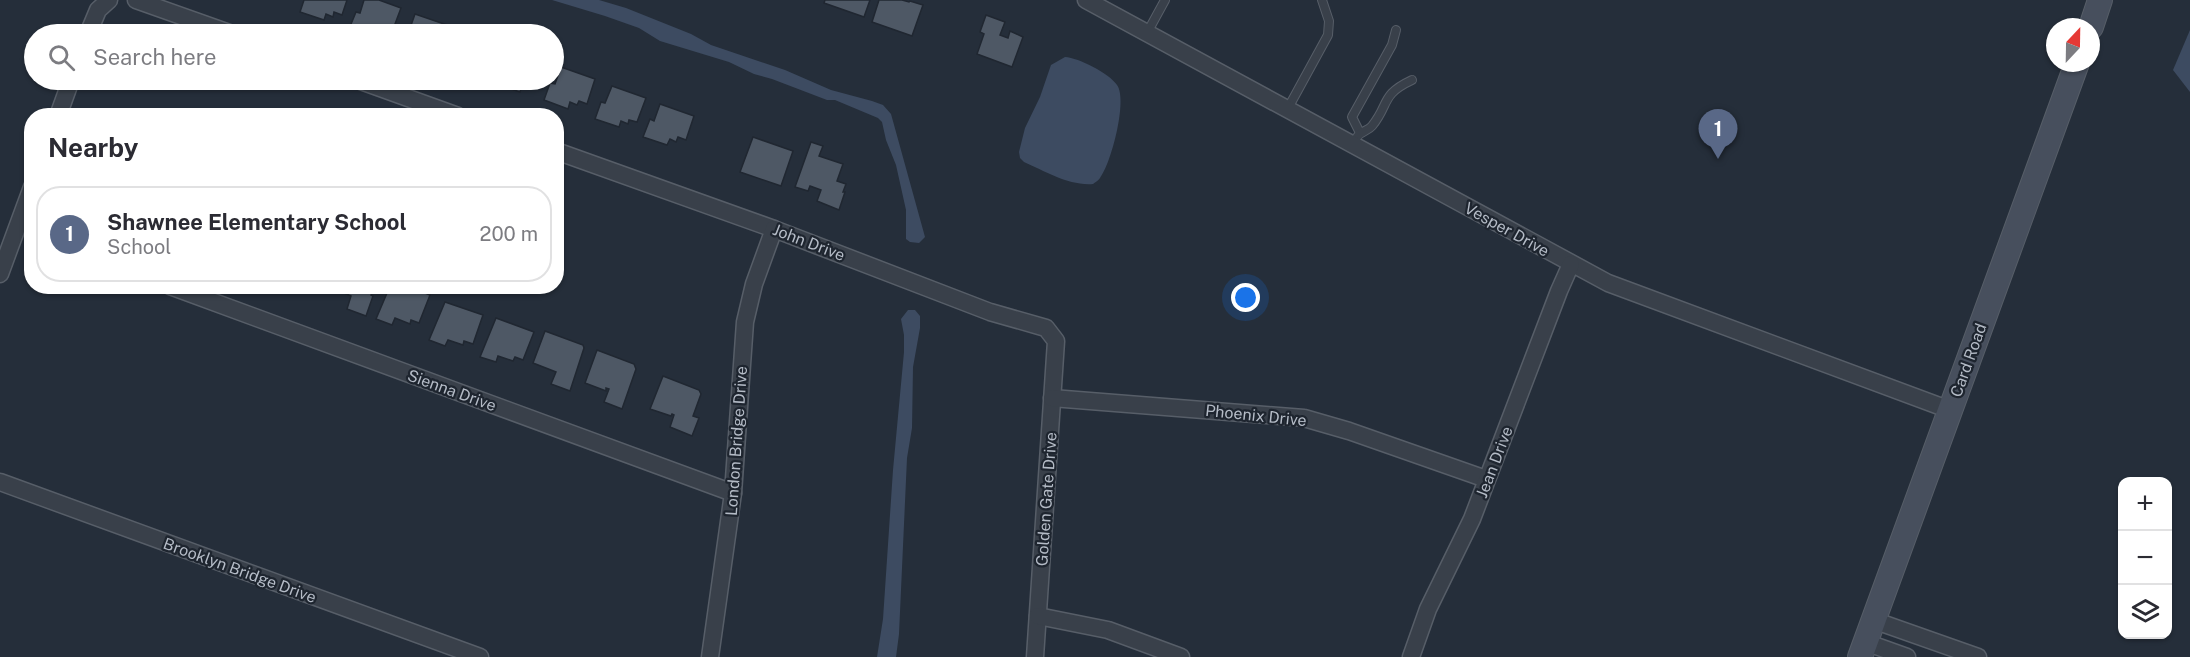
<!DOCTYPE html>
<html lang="en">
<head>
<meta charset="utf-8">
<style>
	:root { --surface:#fff; --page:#f2f2f3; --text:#2b2b33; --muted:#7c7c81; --line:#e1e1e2; --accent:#596887 }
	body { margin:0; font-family:"Public Sans",sans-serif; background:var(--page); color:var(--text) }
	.controls { position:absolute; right:18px; bottom:18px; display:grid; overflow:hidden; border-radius:12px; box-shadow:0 2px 4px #0004 }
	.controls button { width:54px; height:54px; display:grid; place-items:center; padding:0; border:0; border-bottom:2px solid var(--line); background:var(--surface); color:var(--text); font:30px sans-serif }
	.compass { position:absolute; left:2046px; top:18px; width:54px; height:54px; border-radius:50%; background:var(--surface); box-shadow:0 2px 4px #0004; rotate:22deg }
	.you { position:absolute; left:1246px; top:298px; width:21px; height:21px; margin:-15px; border:4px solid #fff; border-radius:50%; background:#1a73e8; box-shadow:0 0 0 9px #1a73e833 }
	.badge { display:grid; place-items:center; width:39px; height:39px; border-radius:50%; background:var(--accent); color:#fff; font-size:20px; font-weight:700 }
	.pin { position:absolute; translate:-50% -50px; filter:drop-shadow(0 2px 3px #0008) }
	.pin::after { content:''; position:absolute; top:32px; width:21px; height:18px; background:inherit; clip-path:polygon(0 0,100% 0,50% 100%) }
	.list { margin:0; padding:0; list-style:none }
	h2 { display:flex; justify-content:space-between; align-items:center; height:78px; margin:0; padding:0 24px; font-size:26px }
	h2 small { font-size:20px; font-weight:400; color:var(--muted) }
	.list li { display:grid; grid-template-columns:39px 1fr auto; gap:18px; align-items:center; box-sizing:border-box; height:96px; margin:0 12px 12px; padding:0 12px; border:2px solid var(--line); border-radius:24px }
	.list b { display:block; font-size:22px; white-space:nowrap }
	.list p { margin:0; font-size:20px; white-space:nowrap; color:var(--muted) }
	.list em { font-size:20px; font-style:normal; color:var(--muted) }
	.icon { flex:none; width:33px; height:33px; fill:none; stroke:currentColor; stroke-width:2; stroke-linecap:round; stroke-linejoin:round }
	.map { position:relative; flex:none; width:2190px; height:657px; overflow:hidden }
	.search { position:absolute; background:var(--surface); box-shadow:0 2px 4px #0004; left:24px; top:24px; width:540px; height:66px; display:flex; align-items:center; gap:15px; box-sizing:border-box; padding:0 21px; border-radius:33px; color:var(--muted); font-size:22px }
	.panel { position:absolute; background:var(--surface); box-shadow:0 2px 4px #0004; left:24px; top:108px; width:540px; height:186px; border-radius:24px }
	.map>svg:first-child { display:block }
	.water { fill:#3d4b61 }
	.building { fill:#4e5865; stroke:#202731; stroke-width:1.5 }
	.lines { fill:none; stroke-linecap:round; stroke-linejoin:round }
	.lane-casing { stroke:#575e68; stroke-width:10 }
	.street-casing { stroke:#575e68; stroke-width:19 }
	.secondary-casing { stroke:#575e68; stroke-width:26 }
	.lane { stroke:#39404a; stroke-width:8 }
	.street { stroke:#39404a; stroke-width:16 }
	.secondary { stroke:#474f5d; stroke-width:24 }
	.labels { text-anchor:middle; stroke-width:4.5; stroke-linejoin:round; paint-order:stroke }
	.street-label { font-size:16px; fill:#b4bbc6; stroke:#1e252f }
</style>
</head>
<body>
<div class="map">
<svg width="2190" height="657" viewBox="0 0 2190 657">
	<rect width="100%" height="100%" fill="#252e3a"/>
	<g class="water">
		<polygon points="552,0 599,0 626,8 691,34 711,45 785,70 831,90 872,101 883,105 891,114 925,237 919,243 910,242 906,239 906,210 896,165 886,140 882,122 878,118 835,100 827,100 772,79 754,74 729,62 660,41 639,28 605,16"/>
		<polygon points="2190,30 2190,92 2173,70"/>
		<path d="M1065,57C1079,58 1109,73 1117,85C1128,100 1111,164 1100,178C1098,181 1095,182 1093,184C1069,186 1045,171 1024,162L1020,158L1019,152L1025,128L1040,97L1051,65Z"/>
		<polygon points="908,310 915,310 920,316 920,328 913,367 912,428 907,458 899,634 896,657 877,657 883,619 893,470 904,352 904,335 901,319"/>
	</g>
	<g class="building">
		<polygon points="304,0 347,0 342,15 334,12 333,17 326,14 324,20 300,12"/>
		<polygon points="364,0 379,0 401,8 392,32 384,29 382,33 376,31 374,34 366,34 349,29 356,12 360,13"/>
		<polygon points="825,0 870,0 864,17 824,3"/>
		<polygon points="879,0 902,0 909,2 910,1 923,5 912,36 872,22"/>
		<polygon points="415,14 450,26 447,34 403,34 405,30 409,31"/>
		<polygon points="986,15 1005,22 1000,35 1008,38 1010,31 1023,37 1012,67 977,54 984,34 980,32"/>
		<polygon points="561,67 595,79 587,104 579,101 577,105 570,102 568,109 544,100 550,83 555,84"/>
		<polygon points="497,80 541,80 538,87 530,84 529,89 522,86 520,92 496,84"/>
		<polygon points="612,86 646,98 637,122 629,120 628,124 621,121 619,127 595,119 601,102 605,103"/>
		<polygon points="660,104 694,116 686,140 678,137 676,142 670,139 667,145 643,137 650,119 654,121"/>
		<polygon points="753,137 793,151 781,186 740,172"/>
		<polygon points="811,142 823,146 819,156 843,164 837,181 846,184 843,192 845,192 839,210 817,201 821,190 810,186 808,191 795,187"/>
		<polygon points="328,286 374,286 371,295 373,296 366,316 347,309 351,296"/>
		<polygon points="390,286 408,286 430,295 419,323 411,320 410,324 395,318 392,325 376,319"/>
		<polygon points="445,302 483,315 473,344 464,341 463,345 448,340 445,346 429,340"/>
		<polygon points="496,318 534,332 523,360 515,357 513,361 498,356 496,362 480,357"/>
		<polygon points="545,331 583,345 584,348 570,391 551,384 556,372 533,363"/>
		<polygon points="597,350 634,364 636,369 622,409 604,402 609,389 606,388 606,391 585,383"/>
		<polygon points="663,376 699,390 701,394 693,416 699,418 692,436 670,427 674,415 672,414 671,416 650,409"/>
	</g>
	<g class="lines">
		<defs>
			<g id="lane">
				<polyline points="1147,33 1165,0"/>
				<polyline points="1287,110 1328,35 1329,21 1322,0"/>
				<polyline points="1360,133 1352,117 1392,45 1396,30"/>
				<path d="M1357,137C1361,131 1368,131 1372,126C1390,104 1380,95 1412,80"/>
			</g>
			<g id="street">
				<polyline points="136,0 232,34"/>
				<polyline points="1086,0 1608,283 1950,410"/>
				<polyline points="88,34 98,10 109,0"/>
				<polyline points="358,80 458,116"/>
				<polyline points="58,116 71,80"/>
				<polyline points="556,151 774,229 990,312 1046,328 1056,341 1035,657"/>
				<polyline points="0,274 32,187"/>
				<polyline points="170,286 733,493"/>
				<polyline points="1052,398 1304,418 1349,431 1486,479"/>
				<polyline points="0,482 480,657"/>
				<polyline points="1038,616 1108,630 1181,657"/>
				<polyline points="1873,620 1978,657"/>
				<polyline points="1865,642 1907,657"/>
				<polyline points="710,657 733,493 745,322 754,284 774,229"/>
				<polyline points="1411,657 1428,609 1472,519 1559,291 1571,264"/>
			</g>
			<g id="secondary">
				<polyline points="2091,27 2100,0"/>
				<polyline points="1860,657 2077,63"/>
			</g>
		</defs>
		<use href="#lane" class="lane-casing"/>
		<use href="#street" class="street-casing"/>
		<use href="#secondary" class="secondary-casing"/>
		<use href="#lane" class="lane"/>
		<use href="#street" class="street"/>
		<use href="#secondary" class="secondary"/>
	</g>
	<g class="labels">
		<g class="street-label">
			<text transform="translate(1507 229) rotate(29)" y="6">Vesper Drive</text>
			<text transform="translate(809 242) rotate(21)" y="6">John Drive</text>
			<text transform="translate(1968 360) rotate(-70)" y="6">Card Road</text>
			<text transform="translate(452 390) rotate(20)" y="6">Sienna Drive</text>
			<text transform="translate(1256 415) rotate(6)" y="6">Phoenix Drive</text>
			<text transform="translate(736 441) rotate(-86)" y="6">London Bridge Drive</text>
			<text transform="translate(1494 462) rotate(-69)" y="6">Jean Drive</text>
			<text transform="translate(1046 499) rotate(-86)" y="6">Golden Gate Drive</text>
			<text transform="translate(240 570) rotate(20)" y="6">Brooklyn Bridge Drive</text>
		</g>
	</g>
</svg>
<div class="controls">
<button>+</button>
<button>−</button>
<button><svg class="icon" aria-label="layers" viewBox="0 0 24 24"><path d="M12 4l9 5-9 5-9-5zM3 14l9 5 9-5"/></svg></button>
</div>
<svg class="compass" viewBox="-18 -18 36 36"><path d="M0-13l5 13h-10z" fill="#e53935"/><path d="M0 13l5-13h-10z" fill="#7c7c81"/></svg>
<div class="you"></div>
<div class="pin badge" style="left:1718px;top:159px">1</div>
<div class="search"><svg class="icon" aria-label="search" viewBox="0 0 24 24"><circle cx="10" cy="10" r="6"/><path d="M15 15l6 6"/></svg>Search here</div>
<section class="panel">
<h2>Nearby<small></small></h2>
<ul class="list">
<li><span class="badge">1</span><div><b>Shawnee Elementary School</b><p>School</p></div><em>200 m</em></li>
</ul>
</section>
</div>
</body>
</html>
